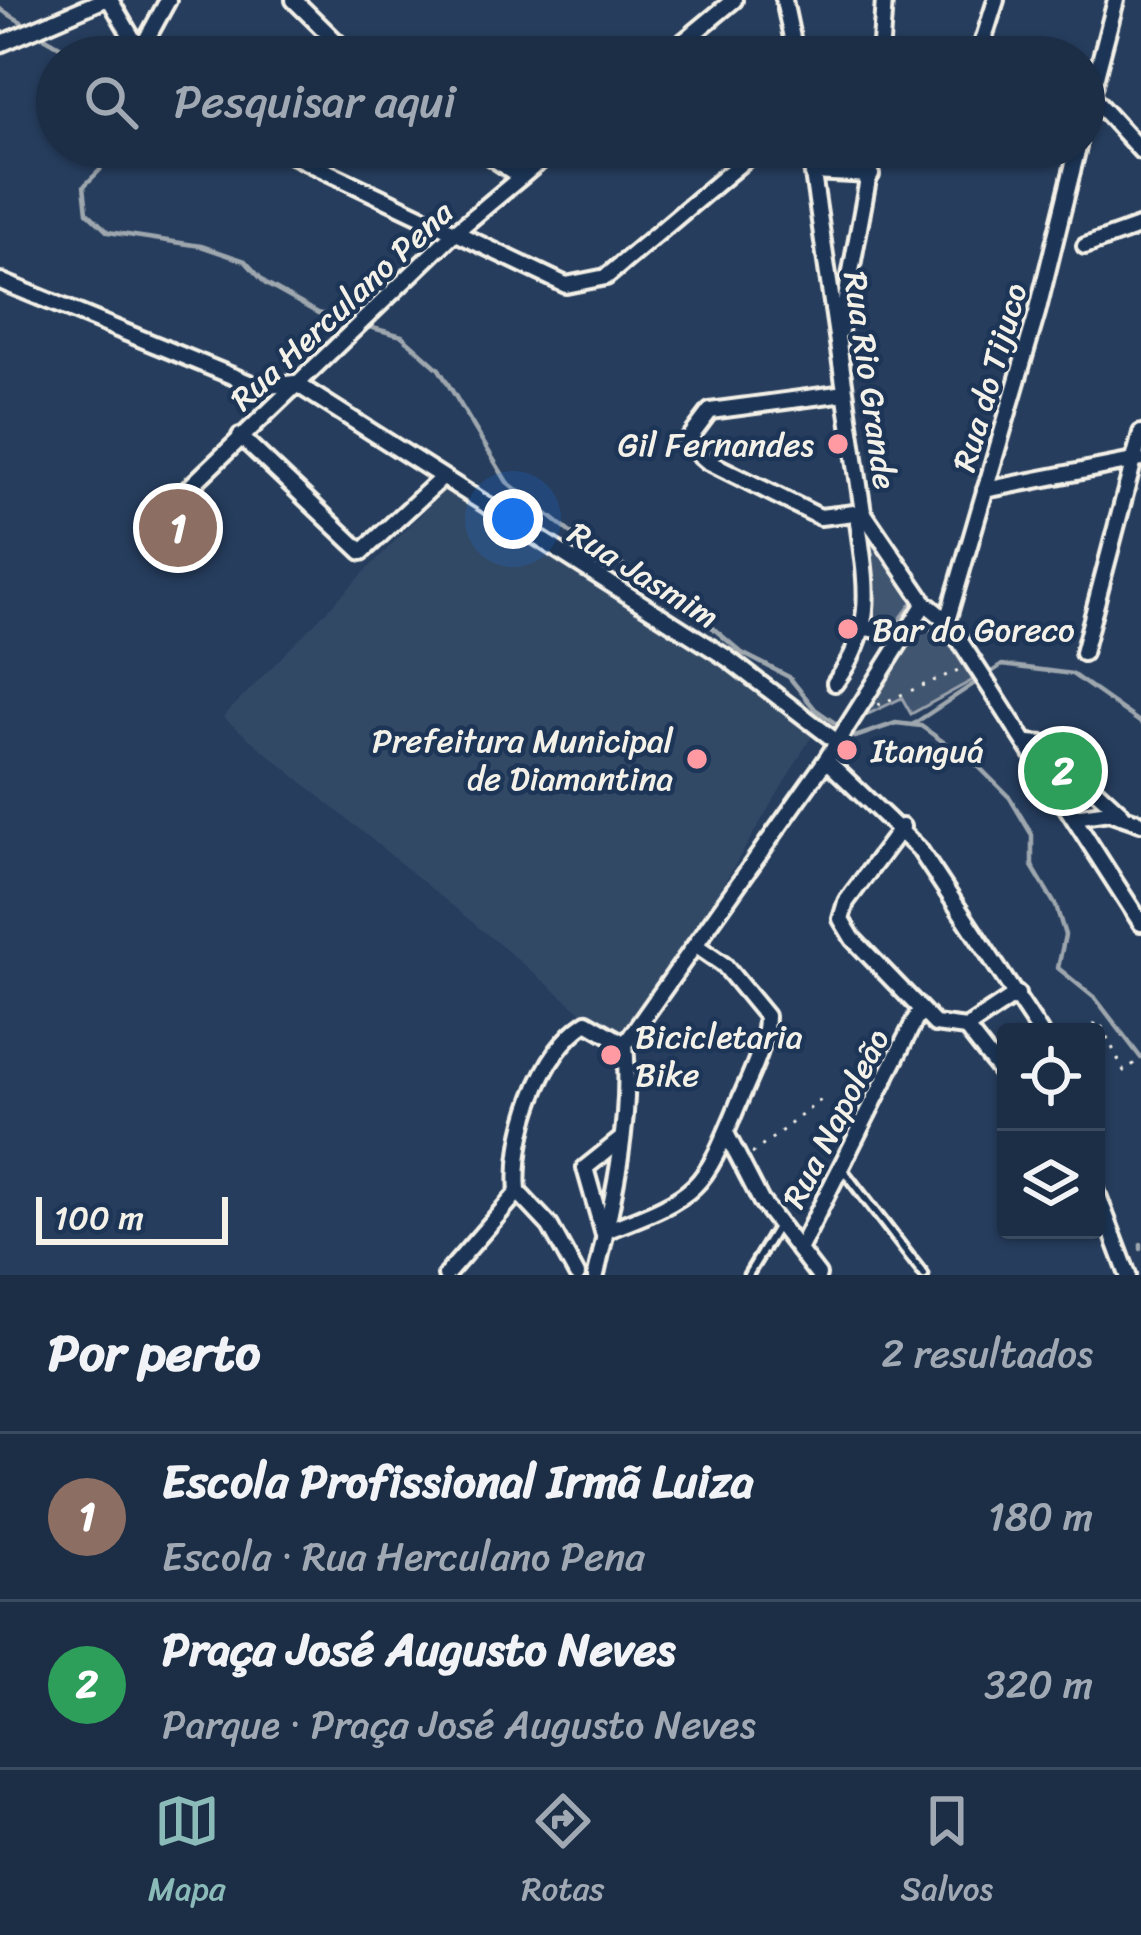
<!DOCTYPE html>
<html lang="pt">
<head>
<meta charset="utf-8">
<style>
	:root { --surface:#1c2e46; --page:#293a51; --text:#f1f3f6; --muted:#a0a8b3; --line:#3a4a5f; --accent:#8bbbb9 }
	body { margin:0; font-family:Sriracha,sans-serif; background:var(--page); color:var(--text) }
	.controls { position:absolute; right:36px; bottom:36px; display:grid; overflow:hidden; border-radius:12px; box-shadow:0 3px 9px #0004 }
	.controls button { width:108px; height:108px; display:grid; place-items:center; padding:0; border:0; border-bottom:3px solid var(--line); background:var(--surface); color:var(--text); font:60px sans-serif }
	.scale { position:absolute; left:36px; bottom:30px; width:192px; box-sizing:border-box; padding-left:12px; border:6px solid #f4f1e8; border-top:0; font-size:33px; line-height:42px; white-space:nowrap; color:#f4f1e8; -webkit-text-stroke:9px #1d3557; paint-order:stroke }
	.you { position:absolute; left:513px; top:519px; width:42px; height:42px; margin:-30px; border:9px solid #fff; border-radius:50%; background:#1a73e8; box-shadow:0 0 0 18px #1a73e833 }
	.badge { display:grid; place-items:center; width:78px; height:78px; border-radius:50%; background:var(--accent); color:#fff; font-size:39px; font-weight:700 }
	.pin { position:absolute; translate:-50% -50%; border:6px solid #fff; box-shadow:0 3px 12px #0006 }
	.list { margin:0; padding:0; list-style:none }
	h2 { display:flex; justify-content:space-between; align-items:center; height:156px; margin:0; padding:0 48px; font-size:51px }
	h2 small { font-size:39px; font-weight:400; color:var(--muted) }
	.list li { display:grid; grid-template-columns:78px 1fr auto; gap:36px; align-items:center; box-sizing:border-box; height:168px; padding:0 48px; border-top:3px solid var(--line) }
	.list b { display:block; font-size:45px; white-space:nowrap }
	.list p { margin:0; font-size:39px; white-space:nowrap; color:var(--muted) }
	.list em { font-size:39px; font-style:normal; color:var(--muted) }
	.icon { flex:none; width:66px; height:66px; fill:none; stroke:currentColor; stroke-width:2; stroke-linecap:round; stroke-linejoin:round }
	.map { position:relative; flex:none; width:1141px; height:1275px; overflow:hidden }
	.search { position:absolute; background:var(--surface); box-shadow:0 3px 9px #0004; left:36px; right:36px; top:36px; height:132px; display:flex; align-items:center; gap:30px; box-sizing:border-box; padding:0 42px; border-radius:66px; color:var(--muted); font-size:45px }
	.sheet { height:492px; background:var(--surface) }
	nav { display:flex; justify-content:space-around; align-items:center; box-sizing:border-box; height:168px; border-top:3px solid var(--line); background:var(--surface); font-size:33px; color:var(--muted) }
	nav a { display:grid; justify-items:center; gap:6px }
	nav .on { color:var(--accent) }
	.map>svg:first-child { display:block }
	.built { fill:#334966 }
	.green { fill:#40546f; stroke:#9aa2ac; stroke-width:3 }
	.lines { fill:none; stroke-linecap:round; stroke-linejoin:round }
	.stream { stroke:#9fa7ae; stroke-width:4.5 }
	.lane-casing { stroke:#f4f1e8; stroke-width:15 }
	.street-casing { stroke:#f4f1e8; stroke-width:22 }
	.path { stroke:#f4f1e8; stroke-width:3; stroke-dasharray:3 9; stroke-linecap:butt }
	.lane { stroke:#1d3557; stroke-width:6 }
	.street { stroke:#1d3557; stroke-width:14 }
	.poi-dot { fill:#ff9aa2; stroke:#1d3557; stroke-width:4.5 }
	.labels { text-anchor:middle; stroke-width:9; stroke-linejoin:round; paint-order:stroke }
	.street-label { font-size:33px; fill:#f4f1e8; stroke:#1d3557 }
	.poi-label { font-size:33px; fill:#f4f1e8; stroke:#1d3557; text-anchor:start }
</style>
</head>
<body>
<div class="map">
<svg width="1141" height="1275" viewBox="0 0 1141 1275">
	<rect width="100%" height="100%" fill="#263d5d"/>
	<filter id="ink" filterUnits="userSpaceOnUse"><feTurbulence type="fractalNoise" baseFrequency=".00833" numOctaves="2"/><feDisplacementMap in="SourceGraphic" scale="24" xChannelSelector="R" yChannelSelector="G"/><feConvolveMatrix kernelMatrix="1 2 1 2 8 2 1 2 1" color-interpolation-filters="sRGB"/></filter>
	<g filter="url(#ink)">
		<polygon class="built" points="444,491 786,707 813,734 684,950 620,1033 586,1016 223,717"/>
		<g class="green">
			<polygon points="868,527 914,600 897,623 871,623 861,528"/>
			<polygon points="928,629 942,632 973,680 911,714 902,698 862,717 912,634"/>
		</g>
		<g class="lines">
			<g class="stream">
				<polyline points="0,9 28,26"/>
				<polyline points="37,33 79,57"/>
				<polyline points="108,147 100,170 84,186 87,212 108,232 201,246 245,261 266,284 318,313 402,336 439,369 507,482 572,534 685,604 742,653 789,677 815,709 855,737 896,723 921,726 979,767 1010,798 1032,835 1032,866 1056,906 1065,935 1058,968 1096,999 1141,1058"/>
				<polyline points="912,725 1002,665 1072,674 1141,723"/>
				<polyline points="1141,1244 1141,1249"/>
			</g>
			<defs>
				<g id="lane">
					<polyline points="843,1170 924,1275"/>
					<polyline points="748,1275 777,1227"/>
				</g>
				<g id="street">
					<polyline points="110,0 134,41 144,44 168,0"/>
					<polyline points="294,0 352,57"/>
					<polyline points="784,0 796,57"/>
					<polyline points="0,44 103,0"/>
					<polyline points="665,57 734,0"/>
					<polyline points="880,57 884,0"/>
					<polyline points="978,57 996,0"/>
					<polyline points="1089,94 1141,151"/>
					<polyline points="1084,122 1116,0"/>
					<polyline points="275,147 566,285 606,277 760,147"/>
					<polyline points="476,147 521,177"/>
					<polyline points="809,147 863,512 925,603 947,621 1141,923"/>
					<polyline points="813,172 871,175"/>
					<polyline points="1085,246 1141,226"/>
					<polyline points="0,281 259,387 295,383 727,658 837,742"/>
					<polyline points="840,331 874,147"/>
					<polyline points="240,436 362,552 441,479"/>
					<polyline points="985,490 1138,460"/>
					<polyline points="167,509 453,234 557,147"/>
					<polyline points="947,621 1037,313 1078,147"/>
					<polyline points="865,628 906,634"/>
					<polyline points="1083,653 1141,433"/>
					<path d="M835,683C876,627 867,588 858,522L863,512L820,517L707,461L686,443L710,411L845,393"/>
					<polyline points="1026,743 1046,744 1122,814"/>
					<polyline points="826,760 919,849 1040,1032"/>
					<polyline points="1074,817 1109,812 1141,823"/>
					<polyline points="902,827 846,902 841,919 853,939 935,1024 966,1028"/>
					<polyline points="966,1028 1006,1079"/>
					<polyline points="966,1028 1017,994"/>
					<polyline points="625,1044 826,760 925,603"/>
					<polyline points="727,1135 761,1201 818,1275"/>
					<polyline points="1096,1190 1128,1275"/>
					<path d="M608,1230C704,1194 703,1188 741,1097C752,1071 766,1045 766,1016L724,965L698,947"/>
					<polyline points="604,1235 585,1168 620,1140"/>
					<polyline points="799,1250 920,1010"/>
					<polyline points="446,1275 518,1192"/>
					<path d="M577,1275L550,1226L518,1192C513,1135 540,1053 587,1022L625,1044"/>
					<path d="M596,1275C613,1201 632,1120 625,1044"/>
				</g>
			</defs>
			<use href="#lane" class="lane-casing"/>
			<use href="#street" class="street-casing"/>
			<g class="path">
				<polyline points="878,705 963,668"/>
				<polyline points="1084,1032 1099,1021 1124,1071 1141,1059"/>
				<polyline points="752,1154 822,1099"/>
			</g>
			<use href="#lane" class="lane"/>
			<use href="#street" class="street"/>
		</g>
	</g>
	<g class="poi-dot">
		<circle cx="838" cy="444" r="12"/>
		<circle cx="848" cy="629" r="12"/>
		<circle cx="847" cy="750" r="12"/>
		<circle cx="697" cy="759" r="12"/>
		<circle cx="611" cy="1055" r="12"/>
	</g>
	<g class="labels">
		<g class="street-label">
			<text transform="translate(341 305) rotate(-43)" y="12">Rua Herculano Pena</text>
			<text transform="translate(989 377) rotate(-74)" y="12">Rua do Tijuco</text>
			<text transform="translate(871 380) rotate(82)" y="12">Rua Rio Grande</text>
			<text transform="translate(644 574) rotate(32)" y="12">Rua Jasmim</text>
			<text transform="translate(835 1118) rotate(-63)" y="12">Rua Napoleão</text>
		</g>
		<g class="poi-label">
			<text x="814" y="456" text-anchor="end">Gil Fernandes</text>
			<text x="872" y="641">Bar do Goreco</text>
			<text x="673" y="752" text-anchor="end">Prefeitura Municipal<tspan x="673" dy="38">de Diamantina</tspan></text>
			<text x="871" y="762">Itanguá</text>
			<text x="635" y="1048">Bicicletaria<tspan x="635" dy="38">Bike</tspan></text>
		</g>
	</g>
</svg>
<div class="controls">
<button><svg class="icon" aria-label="locate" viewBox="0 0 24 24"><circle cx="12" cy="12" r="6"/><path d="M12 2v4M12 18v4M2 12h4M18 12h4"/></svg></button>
<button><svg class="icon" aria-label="layers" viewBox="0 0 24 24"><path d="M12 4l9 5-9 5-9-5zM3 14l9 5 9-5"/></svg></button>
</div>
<div class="scale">100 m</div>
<div class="you"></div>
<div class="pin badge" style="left:178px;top:528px;background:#8d6e63">1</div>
<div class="pin badge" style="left:1063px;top:771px;background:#2e9e5b">2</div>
<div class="search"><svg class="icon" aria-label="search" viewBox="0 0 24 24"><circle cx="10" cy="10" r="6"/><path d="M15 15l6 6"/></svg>Pesquisar aqui</div>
</div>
<section class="sheet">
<h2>Por perto<small>2 resultados</small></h2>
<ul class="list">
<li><span class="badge" style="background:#8d6e63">1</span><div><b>Escola Profissional Irmã Luiza</b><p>Escola · Rua Herculano Pena</p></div><em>180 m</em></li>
<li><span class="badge" style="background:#2e9e5b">2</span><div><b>Praça José Augusto Neves</b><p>Parque · Praça José Augusto Neves</p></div><em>320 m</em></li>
</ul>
</section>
<nav>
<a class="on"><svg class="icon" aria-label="map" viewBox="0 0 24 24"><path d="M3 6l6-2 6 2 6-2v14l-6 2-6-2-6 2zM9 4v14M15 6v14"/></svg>Mapa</a>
<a><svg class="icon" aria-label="directions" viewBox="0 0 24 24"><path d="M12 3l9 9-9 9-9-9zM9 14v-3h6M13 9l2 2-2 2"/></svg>Rotas</a>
<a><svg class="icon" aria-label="saved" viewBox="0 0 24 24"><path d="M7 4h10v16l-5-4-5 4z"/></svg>Salvos</a>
</nav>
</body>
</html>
